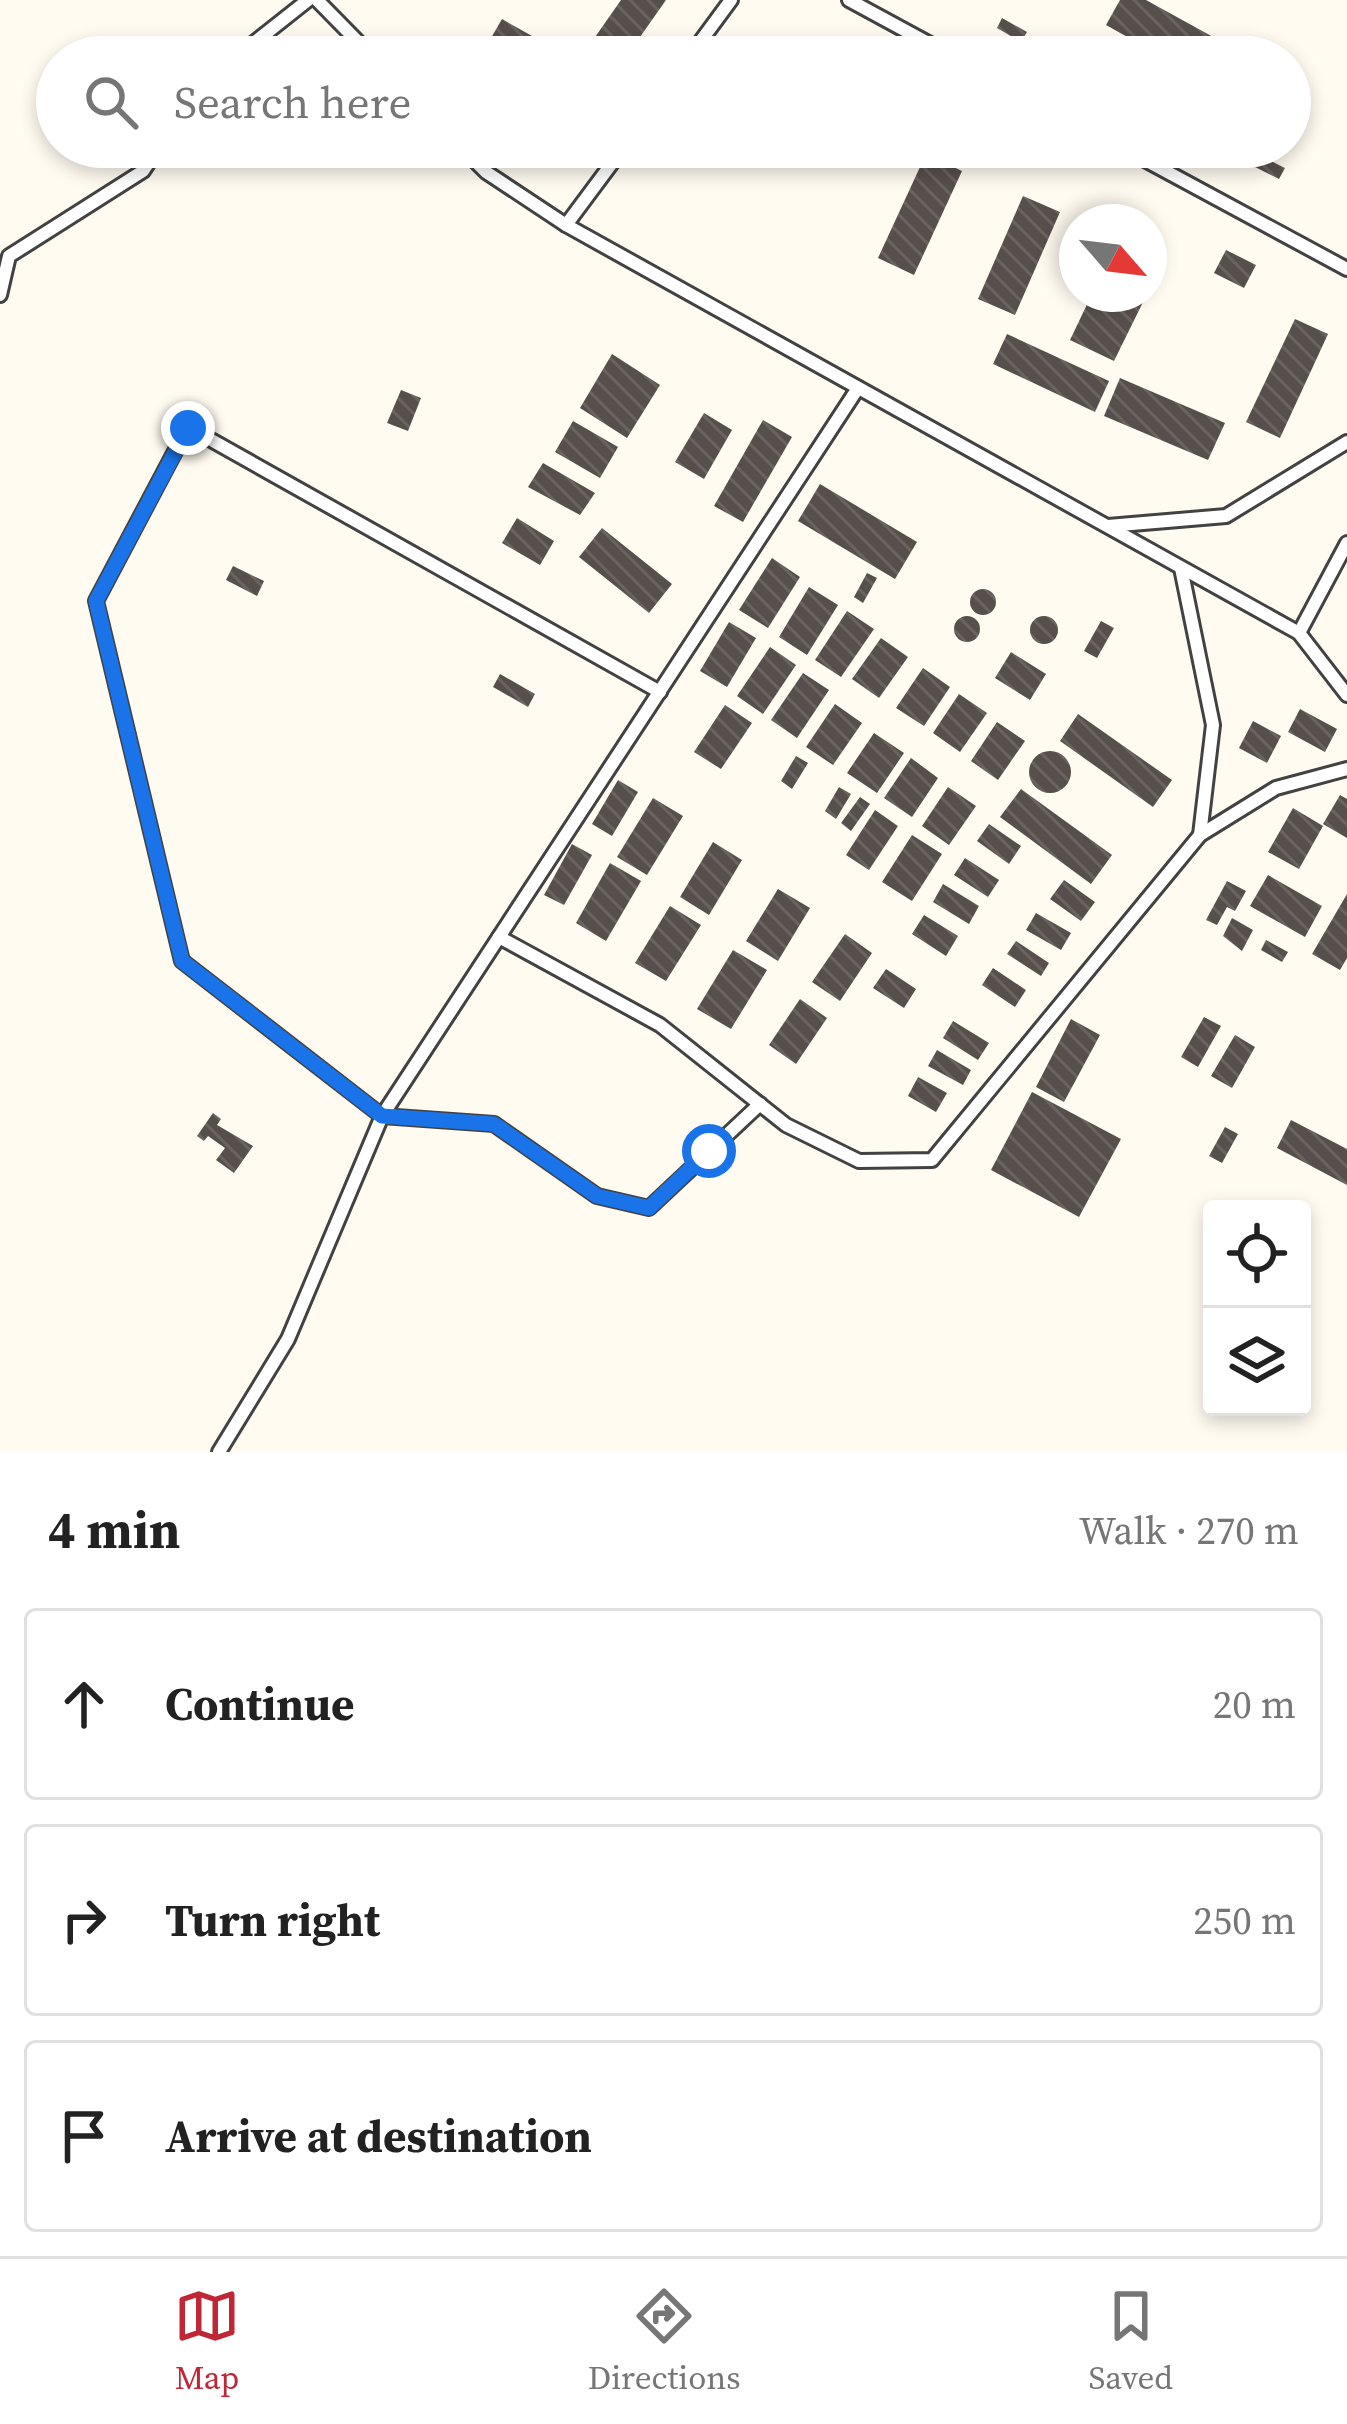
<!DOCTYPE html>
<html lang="en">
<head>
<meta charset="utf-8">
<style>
	:root { --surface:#fff; --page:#f2f2f2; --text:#222; --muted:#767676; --line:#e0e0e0; --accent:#bf2736 }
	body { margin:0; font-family:"Source Serif 4",serif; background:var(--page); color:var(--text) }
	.controls { position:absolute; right:36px; bottom:36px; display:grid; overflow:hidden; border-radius:12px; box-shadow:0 6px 18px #0003 }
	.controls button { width:108px; height:108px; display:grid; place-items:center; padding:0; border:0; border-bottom:3px solid var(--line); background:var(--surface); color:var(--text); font:60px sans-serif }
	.compass { position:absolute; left:1059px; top:204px; width:108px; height:108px; border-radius:50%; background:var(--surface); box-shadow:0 6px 18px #0003; rotate:118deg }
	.stop { position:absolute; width:36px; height:36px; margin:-27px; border:9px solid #1a73e8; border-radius:50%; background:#fff }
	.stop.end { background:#1a73e8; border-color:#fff; box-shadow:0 3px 12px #0008 }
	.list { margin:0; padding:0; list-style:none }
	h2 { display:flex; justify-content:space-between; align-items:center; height:156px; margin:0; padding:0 48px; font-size:51px }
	h2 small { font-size:39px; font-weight:400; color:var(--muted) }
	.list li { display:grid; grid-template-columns:78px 1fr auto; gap:36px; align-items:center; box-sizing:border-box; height:192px; margin:0 24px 24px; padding:0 24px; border:3px solid var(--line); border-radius:12px }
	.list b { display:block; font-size:45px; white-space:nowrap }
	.list em { font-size:39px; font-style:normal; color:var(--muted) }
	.icon { flex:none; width:66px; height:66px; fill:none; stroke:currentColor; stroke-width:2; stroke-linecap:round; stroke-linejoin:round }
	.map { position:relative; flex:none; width:1347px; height:1452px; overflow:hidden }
	.search { position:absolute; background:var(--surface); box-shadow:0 6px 18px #0003; left:36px; right:36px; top:36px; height:132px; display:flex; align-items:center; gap:30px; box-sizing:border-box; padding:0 42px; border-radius:66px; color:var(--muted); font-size:45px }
	.sheet { height:804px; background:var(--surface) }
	nav { display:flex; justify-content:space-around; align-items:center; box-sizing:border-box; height:168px; border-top:3px solid var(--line); background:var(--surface); font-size:33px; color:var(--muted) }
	nav a { display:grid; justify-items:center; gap:6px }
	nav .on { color:var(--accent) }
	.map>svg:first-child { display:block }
	.building { fill:url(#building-back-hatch) }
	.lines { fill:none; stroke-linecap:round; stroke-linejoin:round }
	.service-casing { stroke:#424242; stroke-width:18 }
	.service { stroke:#fff; stroke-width:12 }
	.route { stroke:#1a73e8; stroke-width:15 }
</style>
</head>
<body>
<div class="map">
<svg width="1347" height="1452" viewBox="0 0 1347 1452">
	<defs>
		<pattern id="building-back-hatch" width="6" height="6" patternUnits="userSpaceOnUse" patternTransform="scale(3)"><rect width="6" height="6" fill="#574f4b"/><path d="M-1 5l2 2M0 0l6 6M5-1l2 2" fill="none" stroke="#6a6461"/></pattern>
	</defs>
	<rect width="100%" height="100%" fill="#fffbf1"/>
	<g class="building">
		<polygon points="621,0 666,0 626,57 596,57 586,50"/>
		<polygon points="1120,0 1146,0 1224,43 1217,57 1163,57 1106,25"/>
		<polygon points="1002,18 1027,32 1021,42 997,28"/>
		<polygon points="502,19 548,45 542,57 480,57"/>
		<polygon points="1043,43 1072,57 1038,55"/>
		<polygon points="926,154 962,171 914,275 878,258"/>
		<polygon points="1259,155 1285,168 1279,179 1253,166"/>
		<polygon points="1023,196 1060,212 1015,315 978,299"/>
		<polygon points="1226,250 1256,265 1244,288 1214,273"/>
		<polygon points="1149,252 1163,259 1149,289"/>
		<polygon points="1092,294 1147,294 1114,361 1070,340"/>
		<polygon points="1295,319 1328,334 1280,438 1246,422"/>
		<polygon points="1007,334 1109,381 1095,412 993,364"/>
		<polygon points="612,354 660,385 627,438 580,408"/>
		<polygon points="1120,378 1225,423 1208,460 1104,416"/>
		<polygon points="401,390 421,398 408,431 387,423"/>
		<polygon points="704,413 732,430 704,479 675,462"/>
		<polygon points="763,420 792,437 743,522 714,506"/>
		<polygon points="573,421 618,447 600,478 555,452"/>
		<polygon points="543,463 595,493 580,515 528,487"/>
		<polygon points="820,484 917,542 895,579 798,521"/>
		<polygon points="517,518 554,541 540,565 502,543"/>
		<polygon points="602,528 672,584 649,613 579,557"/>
		<polygon points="772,558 800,577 768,628 739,610"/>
		<polygon points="233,566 264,581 257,596 226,580"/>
		<polygon points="867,573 877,578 863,603 854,597"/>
		<polygon points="809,587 838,605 807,655 779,637"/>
		<circle cx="983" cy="602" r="13"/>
		<polygon points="847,611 874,629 841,677 815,660"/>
		<circle cx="967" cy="629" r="13"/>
		<circle cx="1044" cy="630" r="14"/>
		<polygon points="1101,621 1114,628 1097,658 1084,651"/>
		<polygon points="729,622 756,638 727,687 700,671"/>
		<polygon points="881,638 908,657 879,698 852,679"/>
		<polygon points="770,647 796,665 763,714 737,696"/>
		<polygon points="1011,652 1046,674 1030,700 995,678"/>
		<polygon points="923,668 950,687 924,726 896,708"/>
		<polygon points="803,673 829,690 797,738 771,720"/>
		<polygon points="500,674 535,694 528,707 493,687"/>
		<polygon points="959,694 987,713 960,752 933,733"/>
		<polygon points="835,704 862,723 833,765 806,747"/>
		<polygon points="725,705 752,723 721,769 694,752"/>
		<polygon points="1300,709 1337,729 1325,752 1288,732"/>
		<polygon points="1078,714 1172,780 1153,807 1060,741"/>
		<polygon points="1253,721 1281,736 1267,763 1239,748"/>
		<polygon points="997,722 1025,741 998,780 971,761"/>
		<polygon points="874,733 904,753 877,793 847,773"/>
		<circle cx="1050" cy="772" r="21"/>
		<polygon points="796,756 808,763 792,789 781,781"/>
		<polygon points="911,758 938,778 912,817 884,798"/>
		<polygon points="618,780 638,792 612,836 592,824"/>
		<polygon points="839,787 851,794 836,819 825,811"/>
		<polygon points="948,787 976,806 949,845 922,826"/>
		<polygon points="1021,789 1112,855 1091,884 1000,817"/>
		<polygon points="1340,795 1347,799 1347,838 1323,824"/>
		<polygon points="860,797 870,804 851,831 841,823"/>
		<polygon points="653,798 683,816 647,875 617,857"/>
		<polygon points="1293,808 1323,826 1299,869 1268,852"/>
		<polygon points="875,810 898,826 869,870 846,855"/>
		<polygon points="989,824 1021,846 1009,864 977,841"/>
		<polygon points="912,835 942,854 912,901 882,882"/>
		<polygon points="713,842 742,860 709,915 680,897"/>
		<polygon points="572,844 592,855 564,905 544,895"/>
		<polygon points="965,858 999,880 988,897 954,875"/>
		<polygon points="610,863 641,881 606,941 576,923"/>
		<polygon points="1268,875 1322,906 1305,937 1250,906"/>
		<polygon points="1064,880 1095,902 1081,921 1050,899"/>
		<polygon points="1227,881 1246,891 1235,911 1227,907 1217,925 1206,920"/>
		<polygon points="943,884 979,906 969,924 933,902"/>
		<polygon points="778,889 810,908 778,961 746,941"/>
		<polygon points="1347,894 1347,958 1340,970 1312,954"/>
		<polygon points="670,906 701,925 666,981 635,963"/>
		<polygon points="1036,913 1071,933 1061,950 1026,930"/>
		<polygon points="924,915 958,936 946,956 912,934"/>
		<polygon points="1232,918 1253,930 1242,951 1223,936"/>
		<polygon points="845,934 872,953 840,1001 812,982"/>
		<polygon points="1266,940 1288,952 1282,962 1261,950"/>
		<polygon points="1016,941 1049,963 1041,976 1007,954"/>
		<polygon points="733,950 767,970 731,1029 697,1009"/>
		<polygon points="993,968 1026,990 1015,1007 982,985"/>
		<polygon points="886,969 916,989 904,1008 873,988"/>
		<polygon points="800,999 827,1018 796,1064 769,1045"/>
		<polygon points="1204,1017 1221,1026 1198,1067 1181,1057"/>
		<polygon points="1071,1019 1100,1035 1064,1102 1036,1087"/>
		<polygon points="953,1021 989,1043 978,1060 943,1038"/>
		<polygon points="1235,1035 1255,1047 1232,1088 1211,1076"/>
		<polygon points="937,1050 971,1070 963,1085 928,1066"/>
		<polygon points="918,1077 947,1093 936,1112 908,1096"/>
		<polygon points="1032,1092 1121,1139 1079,1217 991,1170"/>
		<polygon points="213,1113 221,1119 217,1125 253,1146 234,1173 216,1160 225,1148 208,1136 204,1141 197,1136"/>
		<polygon points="1291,1120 1347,1149 1347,1185 1277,1148"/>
		<polygon points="1225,1127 1238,1134 1222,1163 1209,1156"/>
	</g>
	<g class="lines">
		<defs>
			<g id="service">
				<polyline points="317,0 373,57"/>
				<polyline points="849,0 954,57"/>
				<polyline points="236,57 308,0"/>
				<polyline points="689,57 731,0"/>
				<polyline points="461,147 486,172 566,225 1299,633 1347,695"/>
				<polyline points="1121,147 1347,269"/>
				<polyline points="566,225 624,147"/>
				<polyline points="0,295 9,256 143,171 159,147"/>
				<polyline points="1108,526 1226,516 1347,442"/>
				<polyline points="1181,568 1213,725 1200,835"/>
				<polyline points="1299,633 1347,543"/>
				<polyline points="660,692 188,427 96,601 182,961 382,1116 494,1124 597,1196 649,1208 760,1104"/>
				<polyline points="499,937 660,1025 786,1125 859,1161 932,1160 1200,835 1276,788 1347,769"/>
				<polyline points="219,1452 288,1339 382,1116 858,388"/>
			</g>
		</defs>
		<use href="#service" class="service-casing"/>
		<use href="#service" class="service"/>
	</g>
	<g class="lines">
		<polyline class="route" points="188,428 96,601 182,961 382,1116 494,1124 597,1196 649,1208 709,1151"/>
	</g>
</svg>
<div class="controls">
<button><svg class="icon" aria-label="locate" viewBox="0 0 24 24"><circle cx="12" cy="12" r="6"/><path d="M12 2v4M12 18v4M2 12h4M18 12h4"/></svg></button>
<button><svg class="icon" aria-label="layers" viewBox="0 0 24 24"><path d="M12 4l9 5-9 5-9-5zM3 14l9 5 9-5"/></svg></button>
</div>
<svg class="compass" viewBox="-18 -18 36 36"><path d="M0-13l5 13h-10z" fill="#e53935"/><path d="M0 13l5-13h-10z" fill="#767676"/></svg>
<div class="stop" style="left:709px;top:1151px"></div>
<div class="stop end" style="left:188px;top:428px"></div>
<div class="search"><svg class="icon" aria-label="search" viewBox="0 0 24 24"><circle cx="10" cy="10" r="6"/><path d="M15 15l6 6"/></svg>Search here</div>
</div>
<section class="sheet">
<h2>4 min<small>Walk · 270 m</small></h2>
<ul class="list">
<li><svg class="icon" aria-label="ahead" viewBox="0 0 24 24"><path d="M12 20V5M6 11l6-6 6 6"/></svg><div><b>Continue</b></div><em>20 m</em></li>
<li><svg class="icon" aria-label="right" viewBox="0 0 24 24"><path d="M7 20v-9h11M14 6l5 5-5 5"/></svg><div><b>Turn right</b></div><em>250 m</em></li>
<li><svg class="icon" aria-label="arrive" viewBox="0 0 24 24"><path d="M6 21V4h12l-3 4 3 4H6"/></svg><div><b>Arrive at destination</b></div></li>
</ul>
</section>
<nav>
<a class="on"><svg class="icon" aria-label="map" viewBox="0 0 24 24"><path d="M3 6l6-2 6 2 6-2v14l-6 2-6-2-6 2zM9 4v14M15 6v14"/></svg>Map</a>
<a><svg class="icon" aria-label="directions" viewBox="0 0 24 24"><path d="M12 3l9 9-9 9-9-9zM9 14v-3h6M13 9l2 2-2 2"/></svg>Directions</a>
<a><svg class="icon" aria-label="saved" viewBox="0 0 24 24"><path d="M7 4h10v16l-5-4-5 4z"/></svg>Saved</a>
</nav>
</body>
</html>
